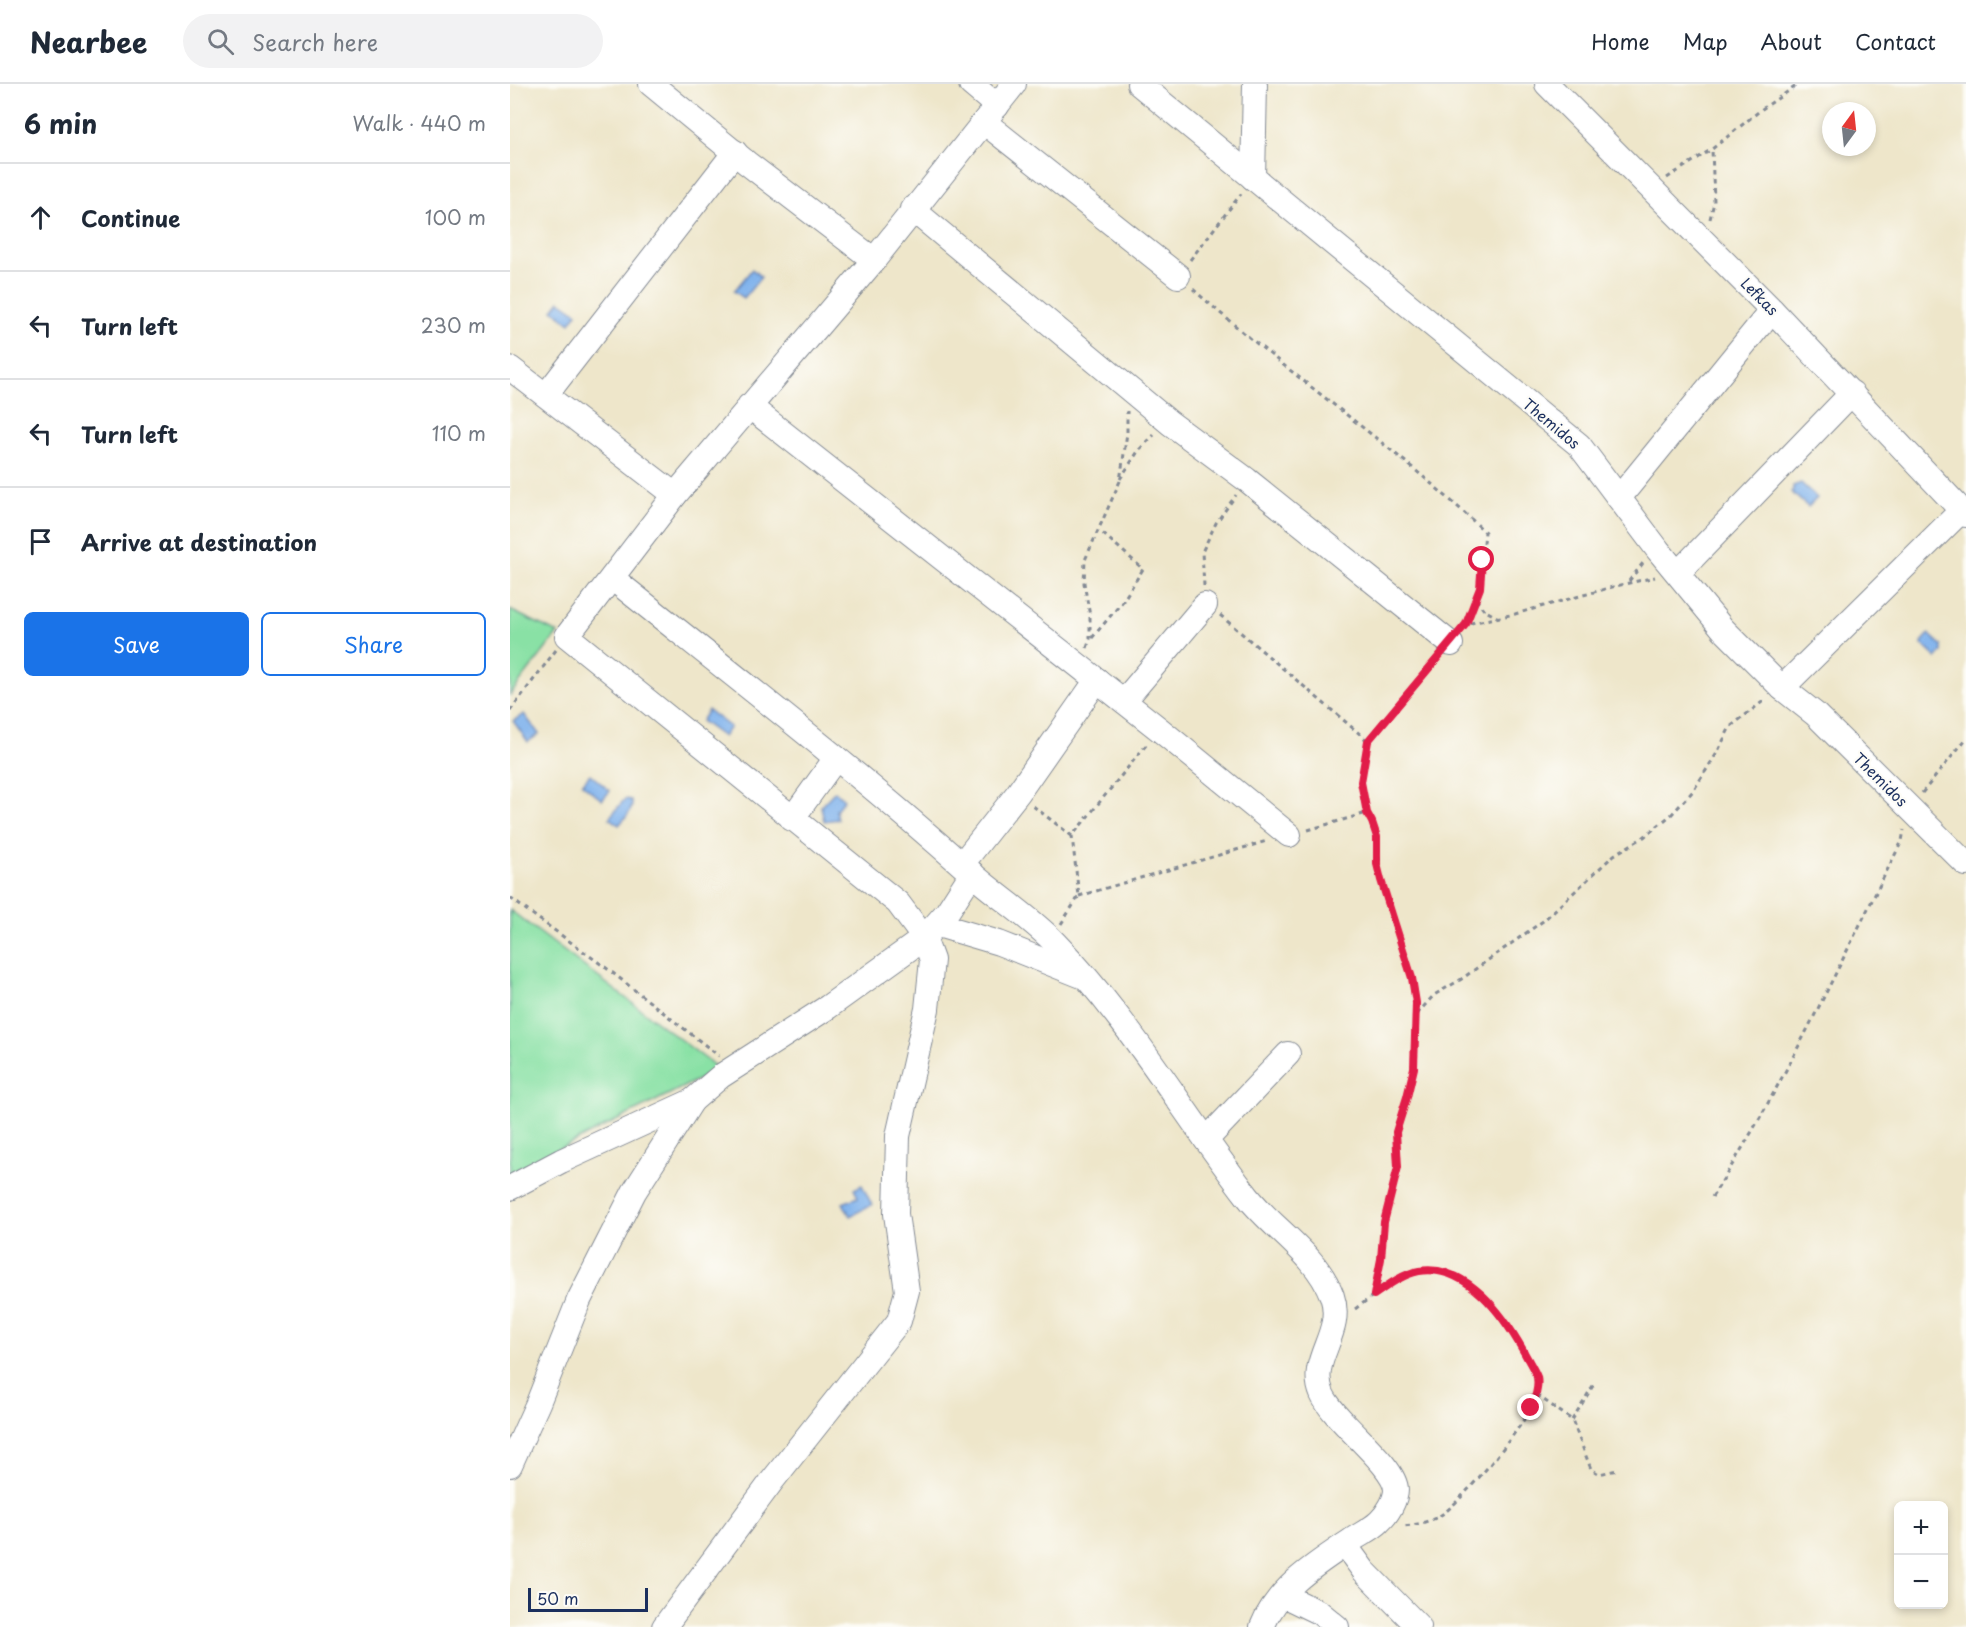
<!DOCTYPE html>
<html lang="en">
<head>
<meta charset="utf-8">
<style>
	:root { --surface:#fff; --page:#f2f2f3; --text:#1f2937; --muted:#747a83; --line:#e0e1e3; --accent:#1a73e8 }
	body { margin:0; font-family:"Playpen Sans",sans-serif; background:var(--page); color:var(--text) }
	.controls { position:absolute; right:18px; bottom:18px; display:grid; overflow:hidden; border-radius:9px; box-shadow:0 3px 9px #0003 }
	.controls button { width:54px; height:54px; display:grid; place-items:center; padding:0; border:0; border-bottom:2px solid var(--line); background:var(--surface); color:var(--text); font:30px sans-serif }
	.compass { position:absolute; left:1312px; top:18px; width:54px; height:54px; border-radius:50%; background:var(--surface); box-shadow:0 3px 9px #0003; rotate:15deg }
	.scale { position:absolute; left:18px; bottom:15px; width:120px; box-sizing:border-box; padding-left:6px; border:3px solid #1b2f5e; border-top:0; font-size:16px; line-height:21px; white-space:nowrap; color:#1b2f5e; -webkit-text-stroke:4px #fdfcf7; paint-order:stroke }
	.stop { position:absolute; width:18px; height:18px; margin:-14px; border:4px solid #e11d48; border-radius:50%; background:#fff }
	.stop.end { background:#e11d48; border-color:#fff; box-shadow:0 2px 6px #0008 }
	.list { margin:0; padding:0; list-style:none }
	h2 { display:flex; justify-content:space-between; align-items:center; height:78px; margin:0; padding:0 24px; font-size:26px }
	h2 small { font-size:20px; font-weight:400; color:var(--muted) }
	.list li { display:grid; grid-template-columns:39px 1fr auto; gap:18px; align-items:center; box-sizing:border-box; height:108px; padding:0 24px; border-top:2px solid var(--line) }
	.list b { display:block; font-size:22px; white-space:nowrap }
	.list em { font-size:20px; font-style:normal; color:var(--muted) }
	.actions { display:flex; gap:12px; padding:18px 24px }
	.actions a { flex:1; padding:14px 0; border:2px solid var(--accent); border-radius:9px; text-align:center; font-size:21px; color:var(--accent) }
	.actions .main { background:var(--accent); color:#fff }
	.icon { flex:none; width:33px; height:33px; fill:none; stroke:currentColor; stroke-width:2; stroke-linecap:round; stroke-linejoin:round }
	.map { position:relative; flex:none; width:1456px; height:1543px; overflow:hidden }
	header { display:flex; align-items:center; gap:36px; box-sizing:border-box; height:84px; padding:0 30px; background:var(--surface); border-bottom:2px solid var(--line) }
	header strong { font-size:28px }
	nav { display:flex; gap:33px; margin-inline-start:auto; font-size:21px }
	.search { width:420px; height:54px; background:var(--page); display:flex; align-items:center; gap:15px; box-sizing:border-box; padding:0 21px; border-radius:33px; color:var(--muted); font-size:22px }
	main { display:flex }
	aside { flex:1; background:var(--surface) }
	.map>svg:first-child { display:block }
	.green { fill:#89e1a5; stroke:#528882; stroke-width:1.5 }
	.water { fill:#80b2ec; stroke:#4e70a5; stroke-width:1.5 }
	.lines { fill:none; stroke-linecap:round; stroke-linejoin:round }
	.minor-casing { stroke:#848a94; stroke-width:26 }
	.path { stroke:#848a94; stroke-width:3; stroke-dasharray:4.5 4.5; stroke-linecap:butt }
	.minor { stroke:#fff; stroke-width:24 }
	.route { stroke:#e11d48; stroke-width:8 }
	.labels { text-anchor:middle; stroke-width:4.5; stroke-linejoin:round; paint-order:stroke }
	.street-label { font-size:15px; fill:#1b2f5e; stroke:#fdfcf7 }
</style>
</head>
<body>
<header>
<strong>Nearbee</strong>
<div class="search"><svg class="icon" aria-label="search" viewBox="0 0 24 24"><circle cx="10" cy="10" r="6"/><path d="M15 15l6 6"/></svg>Search here</div>
<nav><a>Home</a><a>Map</a><a>About</a><a>Contact</a></nav>
</header>
<main>
<aside>
<h2>6 min<small>Walk · 440 m</small></h2>
<ul class="list">
<li><svg class="icon" aria-label="ahead" viewBox="0 0 24 24"><path d="M12 20V5M6 11l6-6 6 6"/></svg><div><b>Continue</b></div><em>100 m</em></li>
<li><svg class="icon" aria-label="left" viewBox="0 0 24 24"><path d="M17 20v-9H6M10 6l-5 5 5 5"/></svg><div><b>Turn left</b></div><em>230 m</em></li>
<li><svg class="icon" aria-label="left" viewBox="0 0 24 24"><path d="M17 20v-9H6M10 6l-5 5 5 5"/></svg><div><b>Turn left</b></div><em>110 m</em></li>
<li><svg class="icon" aria-label="arrive" viewBox="0 0 24 24"><path d="M6 21V4h12l-3 4 3 4H6"/></svg><div><b>Arrive at destination</b></div></li>
</ul>
<div class="actions"><a class="main">Save</a><a>Share</a></div>
</aside>
<div class="map">
<svg width="1456" height="1543" viewBox="0 0 1456 1543">
	<rect width="100%" height="100%" fill="#fdfcf7"/>
	<filter id="ink" filterUnits="userSpaceOnUse"><feTurbulence type="fractalNoise" baseFrequency=".0167" numOctaves="2"/><feDisplacementMap in="SourceGraphic" scale="12" xChannelSelector="R" yChannelSelector="G"/><feConvolveMatrix kernelMatrix="1 2 1 2 8 2 1 2 1" color-interpolation-filters="sRGB"/></filter>
	<filter id="wash" filterUnits="userSpaceOnUse"><feTurbulence type="fractalNoise" baseFrequency=".008" numOctaves="4" result="noise"/><feDisplacementMap in="SourceGraphic" scale="24" xChannelSelector="R" yChannelSelector="G"/><feGaussianBlur stdDeviation="1.35" result="paint"/><feColorMatrix in="noise" values="0 0 0 0 0 0 0 0 0 0 0 0 0 0 0 0 0 1.4 0 .05"/><feComposite in="paint" operator="in"/></filter>
	<g filter="url(#wash)">
		<rect width="100%" height="100%" fill="#eee6ca"/>
		<g class="green">
			<polygon points="0,526 48,549 0,611"/>
			<polygon points="0,826 209,985 0,1090"/>
		</g>
		<g class="water">
			<polygon points="242,185 251,193 234,214 224,207"/>
			<polygon points="50,217 67,229 60,239 43,226"/>
			<polygon points="1291,399 1307,414 1298,423 1281,408 1283,406 1283,402"/>
			<polygon points="1419,550 1432,562 1432,568 1426,574 1412,560 1413,557"/>
			<polygon points="198,626 220,643 213,653 191,637"/>
			<polygon points="14,630 29,650 18,658 3,637"/>
			<polygon points="80,690 100,707 92,716 72,700"/>
			<polygon points="325,707 334,715 326,726 328,735 314,737 311,722"/>
			<path d="M115,715L121,716C125,725 115,734 109,741L99,734Z"/>
			<polygon points="352,1101 362,1121 340,1132 333,1119 348,1113 344,1105"/>
		</g>
	</g>
	<g filter="url(#ink)">
		<g class="lines">
			<defs>
				<g id="minor">
					<polyline points="141,0 237,79 364,176"/>
					<polyline points="461,0 487,22"/>
					<polyline points="629,0 1069,361 1148,466 1213,545 1272,604 1305,630 1456,780"/>
					<polyline points="1037,0 1262,226 1456,431"/>
					<polyline points="474,38 668,192"/>
					<polyline points="743,94 745,0"/>
					<polyline points="402,125 660,339 737,396 941,560"/>
					<polyline points="0,284 165,411"/>
					<polyline points="36,311 225,68"/>
					<polyline points="239,322 649,645 779,751"/>
					<polyline points="1109,414 1262,226"/>
					<polyline points="1168,489 1342,309"/>
					<path d="M102,494C223,591 346,686 461,789C488,813 520,833 545,859C619,935 673,1029 738,1113C764,1146 807,1171 822,1212C835,1250 797,1275 812,1310C824,1338 886,1381 886,1406C886,1416 877,1431 869,1438C863,1444 853,1449 845,1454C811,1477 768,1502 752,1543"/>
					<polyline points="1272,604 1451,427"/>
					<polyline points="614,617 695,521"/>
					<polyline points="282,735 326,674"/>
					<polyline points="452,780 508,709 587,596"/>
					<polyline points="428,841 489,859 572,892"/>
					<polyline points="696,1056 778,970"/>
					<polyline points="0,1104 51,1077 182,1017"/>
					<polyline points="0,1381 28,1319 69,1216 124,1108 182,1017 211,992 318,923 414,854 388,819 57,552 165,411 364,176 504,0"/>
					<polyline points="835,1461 854,1487 909,1543"/>
					<polyline points="773,1511 810,1529 827,1543"/>
					<polyline points="154,1543 262,1397 389,1237 397,1207 386,1130 388,1052 417,925 422,876 414,854 437,828 462,789"/>
				</g>
			</defs>
			<use href="#minor" class="minor-casing"/>
			<g class="path">
				<polyline points="1157,94 1202,65 1252,25 1289,0"/>
				<polyline points="1200,135 1204,118 1202,65"/>
				<polyline points="680,176 731,110"/>
				<path d="M683,205C777,290 883,360 975,448L970,504L956,539"/>
				<polyline points="610,395 629,366 644,351"/>
				<polyline points="1119,497 1133,479"/>
				<polyline points="694,502 692,468 706,439 726,411"/>
				<polyline points="966,515 974,526 987,533"/>
				<polyline points="710,531 858,657 928,575"/>
				<polyline points="953,544 956,540 1005,530 1106,502 1145,493"/>
				<polyline points="582,554 613,517 633,485 590,447"/>
				<polyline points="577,564 580,555 580,532 574,499 575,476 610,397 617,349 617,327"/>
				<polyline points="0,627 46,566"/>
				<polyline points="1412,709 1456,655"/>
				<polyline points="523,722 562,752 637,660"/>
				<polyline points="798,746 857,729"/>
				<polyline points="569,812 757,757"/>
				<polyline points="0,814 99,886 209,972"/>
				<polyline points="551,840 569,812 562,752"/>
				<polyline points="907,930 924,911 950,896 1033,837 1104,771 1134,753 1161,731 1183,707 1207,669 1220,643 1256,615"/>
				<path d="M1202,1113C1275,1000 1331,876 1392,757L1394,746"/>
				<path d="M866,1210C879,1201 894,1189 910,1187C924,1186 943,1190 955,1197C980,1214 1031,1278 1027,1310C1024,1331 951,1419 931,1431C919,1438 906,1441 892,1442"/>
				<path d="M845,1225L864,1211L871,1175L874,1138L888,1083L886,1049L897,1013L904,984L906,919L902,894L871,796C868,781 869,768 867,753C865,743 859,736 856,727C849,703 853,681 858,657"/>
				<polyline points="1027,1311 1062,1336 1081,1385 1089,1390 1107,1386"/>
				<polyline points="1062,1336 1084,1300"/>
			</g>
			<use href="#minor" class="minor"/>
		</g>
	</g>
	<g class="lines" filter="url(#ink)">
		<path class="route" d="M972,476L970,504L956,540L858,657L851,698L857,729L862,738L867,753V780L871,796L902,894L906,919L904,984L897,1013L886,1048L888,1083L874,1138L871,1175L864,1211C878,1201 893,1190 909,1187C957,1179 994,1232 1014,1268C1018,1276 1024,1285 1027,1293C1029,1304 1025,1314 1021,1324"/>
	</g>
	<g class="labels">
		<g class="street-label">
			<text transform="translate(1249 213) rotate(45)" y="5">Lefkas</text>
			<text transform="translate(1041 340) rotate(40)" y="5">Themidos</text>
			<text transform="translate(1370 696) rotate(45)" y="5">Themidos</text>
		</g>
	</g>
</svg>
<div class="controls">
<button>+</button>
<button>−</button>
</div>
<svg class="compass" viewBox="-18 -18 36 36"><path d="M0-13l5 13h-10z" fill="#e53935"/><path d="M0 13l5-13h-10z" fill="#747a83"/></svg>
<div class="scale">50 m</div>
<div class="stop" style="left:972px;top:476px"></div>
<div class="stop end" style="left:1021px;top:1324px"></div>
</div>
</main>
</body>
</html>
